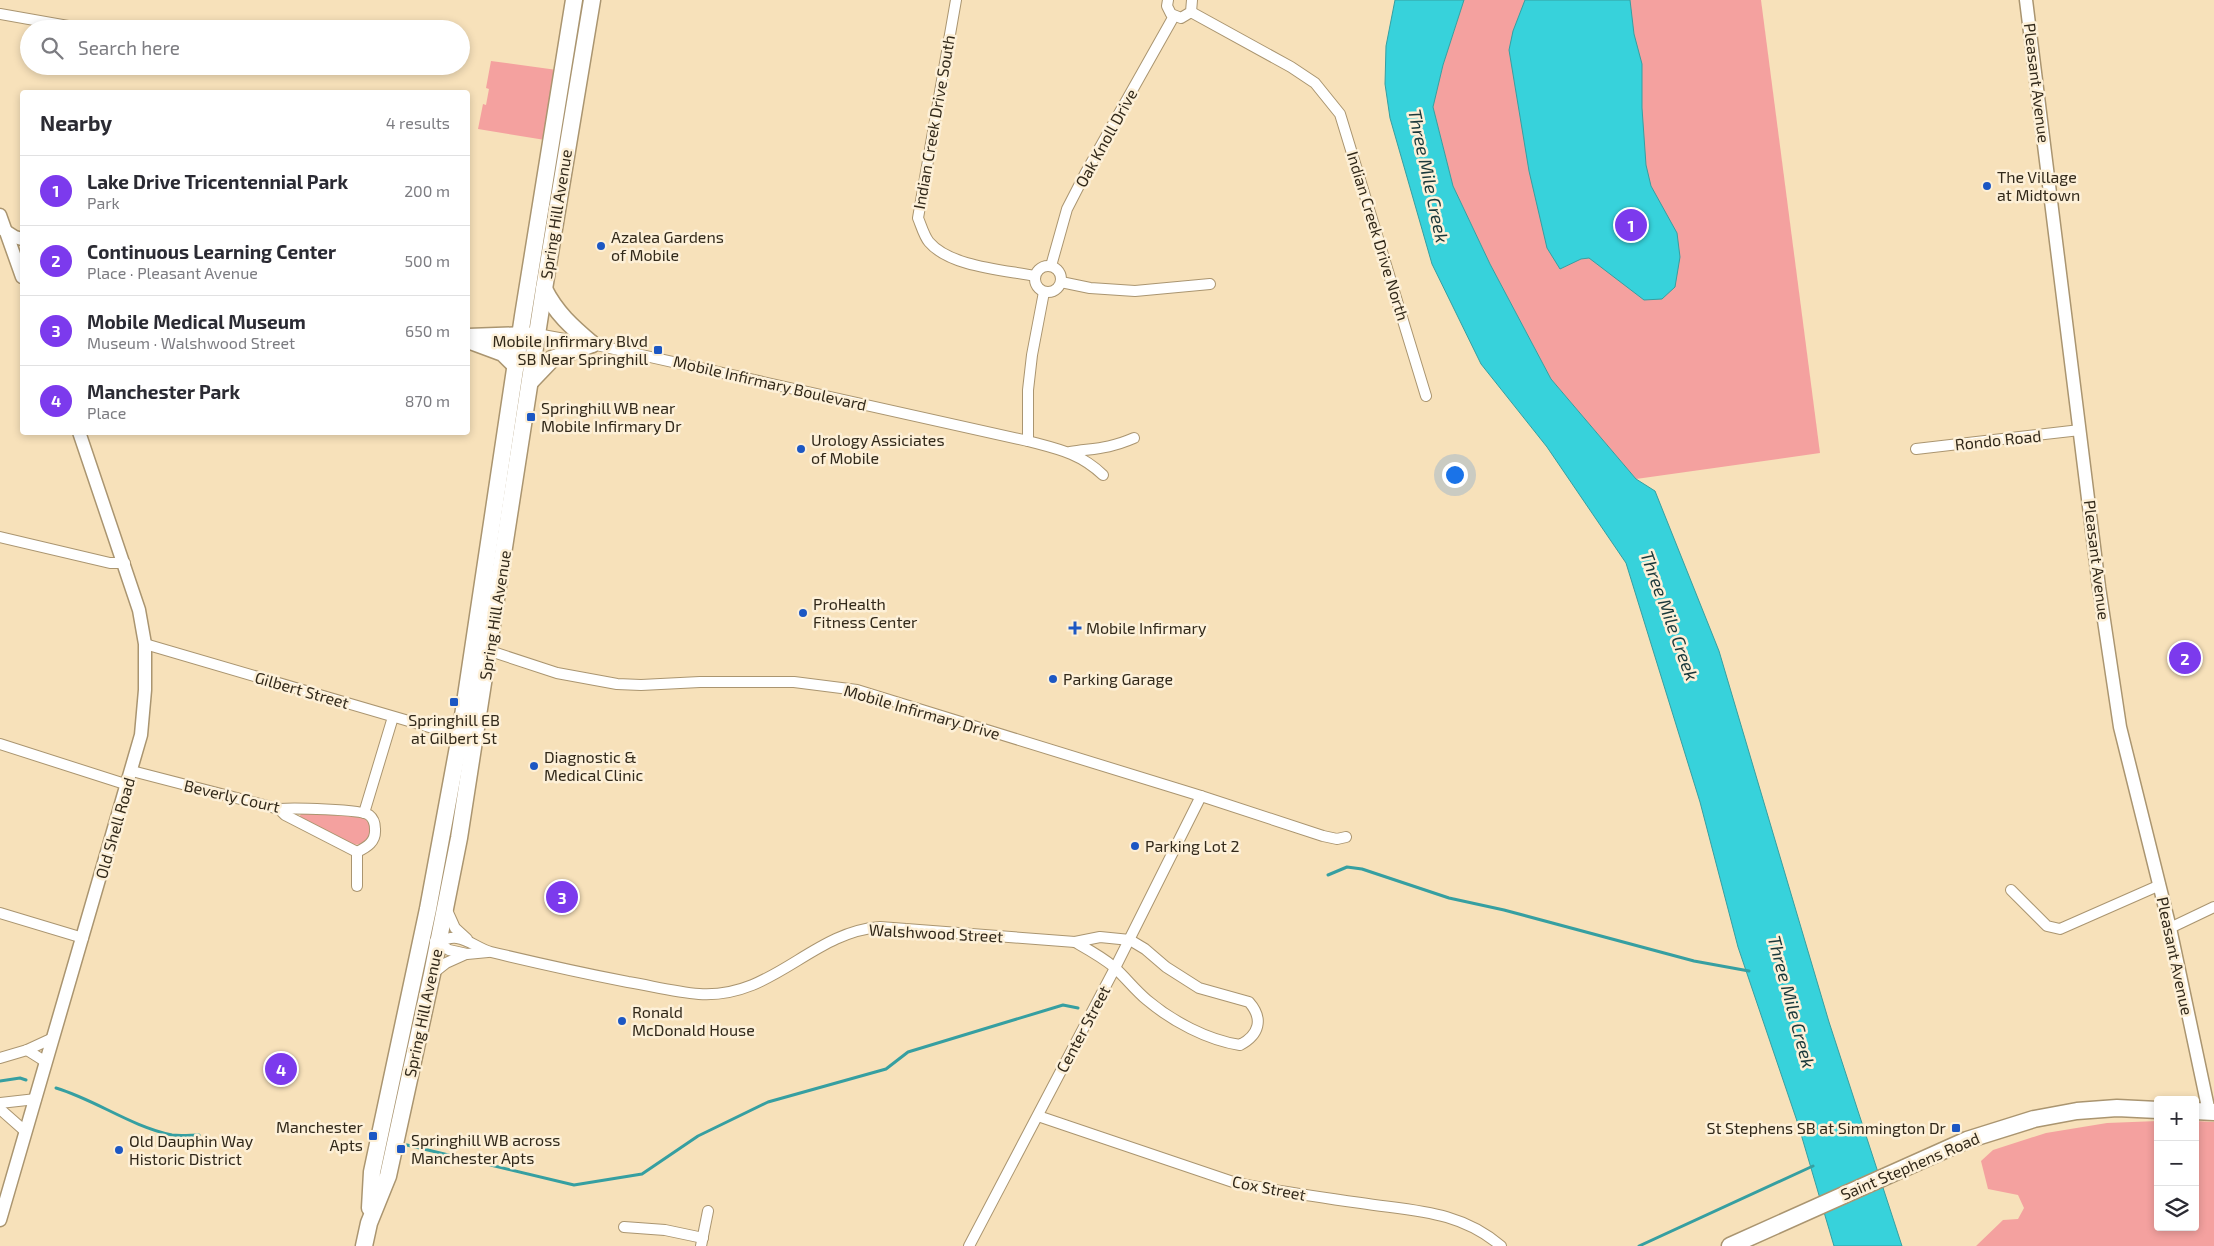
<!DOCTYPE html>
<html lang="en">
<head>
<meta charset="utf-8">
<style>
	:root { --surface:#fff; --page:#f7f7f7; --text:#2b2b33; --muted:#7c7c81; --line:#e1e1e2; --accent:#7c3aed }
	body { margin:0; font-family:"Exo 2",sans-serif; background:var(--page); color:var(--text) }
	.controls { position:absolute; right:15px; bottom:15px; display:grid; overflow:hidden; border-radius:5px; box-shadow:0 2px 8px #0003 }
	.controls button { width:45px; height:45px; display:grid; place-items:center; padding:0; border:0; border-bottom:1px solid var(--line); background:var(--surface); color:var(--text); font:25px sans-serif }
	.you { position:absolute; left:1454px; top:474px; width:18px; height:18px; margin:-12px; border:4px solid #fff; border-radius:50%; background:#1a73e8; box-shadow:0 0 0 8px #1a73e833 }
	.badge { display:grid; place-items:center; width:32px; height:32px; border-radius:50%; background:var(--accent); color:#fff; font-size:16px; font-weight:700 }
	.pin { position:absolute; translate:-50% -50%; border:2px solid #fff; box-shadow:0 1px 5px #0006 }
	.list { margin:0; padding:0; list-style:none }
	h2 { display:flex; justify-content:space-between; align-items:center; height:65px; margin:0; padding:0 20px; font-size:21px }
	h2 small { font-size:16px; font-weight:400; color:var(--muted) }
	.list li { display:grid; grid-template-columns:32px 1fr auto; gap:15px; align-items:center; box-sizing:border-box; height:70px; padding:0 20px; border-top:1px solid var(--line) }
	.list b { display:block; font-size:19px; white-space:nowrap }
	.list p { margin:0; font-size:16px; white-space:nowrap; color:var(--muted) }
	.list em { font-size:16px; font-style:normal; color:var(--muted) }
	.icon { flex:none; width:28px; height:28px; fill:none; stroke:currentColor; stroke-width:2; stroke-linecap:round; stroke-linejoin:round }
	.map { position:relative; flex:none; width:2214px; height:1246px; overflow:hidden }
	.search { position:absolute; background:var(--surface); box-shadow:0 2px 8px #0003; left:20px; top:20px; width:450px; height:55px; display:flex; align-items:center; gap:12px; box-sizing:border-box; padding:0 18px; border-radius:28px; color:var(--muted); font-size:19px }
	.panel { position:absolute; background:var(--surface); box-shadow:0 2px 8px #0003; left:20px; top:90px; width:450px; height:345px; border-radius:5px }
	.map>svg:first-child { display:block }
	.green { fill:#f4a19f }
	.water { fill:#37d2db; stroke:#369fa1 }
	.lines { fill:none; stroke-linecap:round; stroke-linejoin:round }
	.stream { stroke:#369fa1; stroke-width:3 }
	.minor-casing { stroke:#aa9570; stroke-width:12 }
	.tertiary-casing { stroke:#aa9570; stroke-width:15 }
	.primary-casing { stroke:#aa9570; stroke-width:19 }
	.minor { stroke:#fff; stroke-width:10 }
	.tertiary { stroke:#fff; stroke-width:12 }
	.primary { stroke:#fff; stroke-width:16 }
	.poi-dot { fill:#1c57c3; stroke:#fdf0d8; stroke-width:2 }
	.labels { text-anchor:middle; stroke-width:5; stroke-linejoin:round; paint-order:stroke }
	.street-label { font-size:16px; fill:#32291a; stroke:#fdf0d8 }
	.poi-label { font-size:16px; fill:#32291a; stroke:#fdf0d8; text-anchor:start }
	.water-label { font-size:18px; font-style:italic; fill:#19383a; stroke:#fdf0d8 }
</style>
</head>
<body>
<div class="map">
<svg width="2214" height="1246" viewBox="0 0 2214 1246">
	<rect width="100%" height="100%" fill="#f7e1ba"/>
	<g class="green">
		<polygon points="1464,0 1761,0 1820,453 1636,479 1551,379 1490,264 1453,186 1433,107 1443,65"/>
		<polygon points="491,61 557,70 545,140 478,129 483,104 486,105 489,89 486,88"/>
		<polygon points="302,813 360,817 365,819 371,826 371,838 362,844 353,845 299,817"/>
		<polygon points="2158,1121 2158,1227 2195,1227 2195,1121 2214,1122 2214,1246 1976,1246 2003,1220 2018,1219 2024,1208 2018,1195 1988,1189 1981,1161 1993,1150 2046,1133 2107,1123"/>
	</g>
	<g class="water">
		<polygon points="1395,0 1464,0 1443,65 1433,107 1453,186 1490,264 1551,379 1636,479 1655,491 1719,651 1829,1022 1902,1246 1834,1246 1798,1124 1738,947 1700,802 1626,563 1547,447 1481,364 1432,264 1390,118 1385,84 1386,46"/>
		<polygon points="1525,0 1630,0 1634,34 1642,64 1642,108 1646,165 1651,186 1677,233 1680,257 1675,287 1662,299 1644,300 1589,258 1581,259 1560,269 1547,248 1529,171 1509,50 1513,31"/>
	</g>
	<g class="lines">
		<g class="stream">
			<polyline points="1328,875 1347,867 1362,869 1449,898 1504,910 1694,961 1749,971"/>
			<polyline points="0,1081 20,1078 26,1080"/>
			<path d="M56,1088C96,1100 130,1126 172,1135C181,1136 191,1135 199,1135"/>
			<polyline points="407,1145 574,1185 642,1174 698,1136 768,1102 886,1069 908,1052 1063,1005 1078,1008"/>
			<polyline points="1639,1246 1813,1166"/>
		</g>
		<defs>
			<g id="minor">
				<path d="M956,0L918,218C921,225 924,236 929,242C950,267 1005,270 1035,276"/>
				<polyline points="1168,0 1167,6 1171,14 1181,18 1191,12 1192,0"/>
				<polyline points="1191,12 1291,67 1315,83 1340,114 1426,396"/>
				<polyline points="0,14 85,29"/>
				<circle cx="1048" cy="279" r="13"/>
				<polyline points="1051,266 1067,209 1085,174 1174,16"/>
				<polyline points="1061,282 1090,288 1135,291 1210,284"/>
				<path d="M537,334L592,344L1028,441C1058,449 1080,453 1103,475"/>
				<polyline points="1028,441 1028,390 1032,355 1044,292"/>
				<polyline points="1916,449 2080,430"/>
				<path d="M1070,452C1097,448 1108,449 1134,438"/>
				<polyline points="0,537 110,563 125,563"/>
				<polyline points="145,644 460,736"/>
				<polyline points="484,649 557,673 617,684 641,685 700,682 794,682 857,690 1201,796 1323,836 1337,839 1346,837"/>
				<polyline points="0,744 128,785"/>
				<path d="M132,771L279,809C292,808 361,809 369,815C373,818 375,824 375,829C376,842 367,847 357,852"/>
				<polyline points="279,809 285,815 357,852"/>
				<polyline points="364,813 393,717"/>
				<polyline points="357,886 357,852"/>
				<polyline points="2011,890 2047,926 2060,929 2160,885"/>
				<polyline points="446,908 455,928 467,939"/>
				<polyline points="0,913 83,938"/>
				<polyline points="2170,928 2214,907"/>
				<path d="M1100,937L1130,940L1145,949L1166,967L1199,988L1249,1002C1264,1019 1259,1035 1240,1045C1207,1040 1172,1021 1147,1000C1135,990 1126,978 1114,967C1102,957 1089,950 1075,942Z"/>
				<polyline points="435,941 449,950 467,954 488,952"/>
				<path d="M439,942C445,939 450,937 457,938C470,940 479,949 491,952C537,963 582,973 628,982C652,986 675,992 699,994C773,999 811,932 880,927L1075,942"/>
				<polyline points="432,974 446,963 466,954"/>
				<polyline points="27,1050 46,1062"/>
				<polyline points="0,1058 27,1050 53,1038"/>
				<polyline points="0,1103 36,1099"/>
				<polyline points="0,1109 26,1132"/>
				<path d="M1038,1116L1233,1182C1275,1191 1318,1197 1361,1203C1413,1211 1459,1210 1501,1246"/>
				<polyline points="624,1227 665,1230 703,1238"/>
				<polyline points="701,1246 708,1211"/>
				<polyline points="969,1246 1115,968 1201,796"/>
			</g>
			<g id="tertiary">
				<polyline points="2026,0 2099,587 2120,727 2170,928 2209,1112"/>
				<polyline points="0,215 22,277"/>
				<polyline points="4,230 15,237 22,239"/>
				<polyline points="468,335 527,333"/>
				<polyline points="0,1220 141,735 145,690 145,644 139,610 79,432"/>
			</g>
			<g id="primary">
				<path d="M544,289C556,313 572,327 592,344"/>
				<polyline points="468,340 503,353 516,366"/>
				<polyline points="530,382 552,359 592,344"/>
				<polyline points="2195,1111 2214,1112"/>
				<polyline points="370,1208 372,1172 428,909 460,736 523,316 574,0"/>
				<polyline points="364,1246 369,1223 388,1176 432,974 459,838 544,289 592,0"/>
				<polyline points="1730,1246 1967,1140 2034,1119 2077,1111 2117,1108 2158,1110"/>
			</g>
		</defs>
		<use href="#minor" class="minor-casing"/>
		<use href="#tertiary" class="tertiary-casing"/>
		<use href="#primary" class="primary-casing"/>
		<use href="#minor" class="minor"/>
		<use href="#tertiary" class="tertiary"/>
		<use href="#primary" class="primary"/>
	</g>
	<g class="poi-dot">
		<circle cx="1987" cy="186" r="5"/>
		<circle cx="601" cy="246" r="5"/>
		<rect x="653" y="345" width="10" height="10" rx="2.5"/>
		<rect x="526" y="412" width="10" height="10" rx="2.5"/>
		<circle cx="801" cy="449" r="5"/>
		<circle cx="803" cy="613" r="5"/>
		<path d="M1072.5 620.5h5v5h5v5h-5v5h-5v-5h-5v-5h5z"/>
		<circle cx="1053" cy="679" r="5"/>
		<rect x="449" y="697" width="10" height="10" rx="2.5"/>
		<circle cx="534" cy="766" r="5"/>
		<circle cx="1135" cy="846" r="5"/>
		<circle cx="622" cy="1021" r="5"/>
		<rect x="1951" y="1123" width="10" height="10" rx="2.5"/>
		<rect x="368" y="1131" width="10" height="10" rx="2.5"/>
		<rect x="396" y="1144" width="10" height="10" rx="2.5"/>
		<circle cx="119" cy="1150" r="5"/>
	</g>
	<g class="labels">
		<g class="street-label">
			<text transform="translate(2037 83) rotate(83)" y="6">Pleasant Avenue</text>
			<text transform="translate(934 122) rotate(-80)" y="6">Indian Creek Drive South</text>
			<text transform="translate(1106 138) rotate(-61)" y="6">Oak Knoll Drive</text>
			<text transform="translate(556 214) rotate(-81)" y="6">Spring Hill Avenue</text>
			<text transform="translate(1378 236) rotate(73)" y="6">Indian Creek Drive North</text>
			<text transform="translate(770 383) rotate(13)" y="6">Mobile Infirmary Boulevard</text>
			<text transform="translate(1998 440) rotate(-6)" y="6">Rondo Road</text>
			<text transform="translate(2097 560) rotate(83)" y="6">Pleasant Avenue</text>
			<text transform="translate(495 615) rotate(-81)" y="6">Spring Hill Avenue</text>
			<text transform="translate(302 690) rotate(16)" y="6">Gilbert Street</text>
			<text transform="translate(922 712) rotate(16)" y="6">Mobile Infirmary Drive</text>
			<text transform="translate(232 796) rotate(13)" y="6">Beverly Court</text>
			<text transform="translate(115 828) rotate(-74)" y="6">Old Shell Road</text>
			<text transform="translate(936 933) rotate(3)" y="6">Walshwood Street</text>
			<text transform="translate(2175 956) rotate(78)" y="6">Pleasant Avenue</text>
			<text transform="translate(423 1013) rotate(-78)" y="6">Spring Hill Avenue</text>
			<text transform="translate(1083 1029) rotate(-62)" y="6">Center Street</text>
			<text transform="translate(1910 1166) rotate(-23)" y="6">Saint Stephens Road</text>
			<text transform="translate(1269 1188) rotate(11)" y="6">Cox Street</text>
		</g>
		<g class="poi-label">
			<text x="1997" y="183">The Village<tspan x="1997" dy="18">at Midtown</tspan></text>
			<text x="611" y="243">Azalea Gardens<tspan x="611" dy="18">of Mobile</tspan></text>
			<text x="648" y="347" text-anchor="end">Mobile Infirmary Blvd<tspan x="648" dy="18">SB Near Springhill</tspan></text>
			<text x="541" y="414">Springhill WB near<tspan x="541" dy="18">Mobile Infirmary Dr</tspan></text>
			<text x="811" y="446">Urology Assiciates<tspan x="811" dy="18">of Mobile</tspan></text>
			<text x="813" y="610">ProHealth<tspan x="813" dy="18">Fitness Center</tspan></text>
			<text x="1086" y="634">Mobile Infirmary</text>
			<text x="1063" y="685">Parking Garage</text>
			<text x="454" y="726" text-anchor="middle">Springhill EB<tspan x="454" dy="18">at Gilbert St</tspan></text>
			<text x="544" y="763">Diagnostic &amp;<tspan x="544" dy="18">Medical Clinic</tspan></text>
			<text x="1145" y="852">Parking Lot 2</text>
			<text x="632" y="1018">Ronald<tspan x="632" dy="18">McDonald House</tspan></text>
			<text x="363" y="1133" text-anchor="end">Manchester<tspan x="363" dy="18">Apts</tspan></text>
			<text x="1946" y="1134" text-anchor="end">St Stephens SB at Simmington Dr</text>
			<text x="411" y="1146">Springhill WB across<tspan x="411" dy="18">Manchester Apts</tspan></text>
			<text x="129" y="1147">Old Dauphin Way<tspan x="129" dy="18">Historic District</tspan></text>
		</g>
		<g class="water-label">
			<text transform="translate(1428 176) rotate(78)" y="6">Three Mile Creek</text>
			<text transform="translate(1669 616) rotate(70)" y="6">Three Mile Creek</text>
			<text transform="translate(1791 1002) rotate(75)" y="6">Three Mile Creek</text>
		</g>
	</g>
</svg>
<div class="controls">
<button>+</button>
<button>−</button>
<button><svg class="icon" aria-label="layers" viewBox="0 0 24 24"><path d="M12 4l9 5-9 5-9-5zM3 14l9 5 9-5"/></svg></button>
</div>
<div class="you"></div>
<div class="pin badge" style="left:1631px;top:225px">1</div>
<div class="pin badge" style="left:2185px;top:658px">2</div>
<div class="pin badge" style="left:562px;top:897px">3</div>
<div class="pin badge" style="left:281px;top:1069px">4</div>
<div class="search"><svg class="icon" aria-label="search" viewBox="0 0 24 24"><circle cx="10" cy="10" r="6"/><path d="M15 15l6 6"/></svg>Search here</div>
<section class="panel">
<h2>Nearby<small>4 results</small></h2>
<ul class="list">
<li><span class="badge">1</span><div><b>Lake Drive Tricentennial Park</b><p>Park</p></div><em>200 m</em></li>
<li><span class="badge">2</span><div><b>Continuous Learning Center</b><p>Place · Pleasant Avenue</p></div><em>500 m</em></li>
<li><span class="badge">3</span><div><b>Mobile Medical Museum</b><p>Museum · Walshwood Street</p></div><em>650 m</em></li>
<li><span class="badge">4</span><div><b>Manchester Park</b><p>Place</p></div><em>870 m</em></li>
</ul>
</section>
</div>
</body>
</html>
